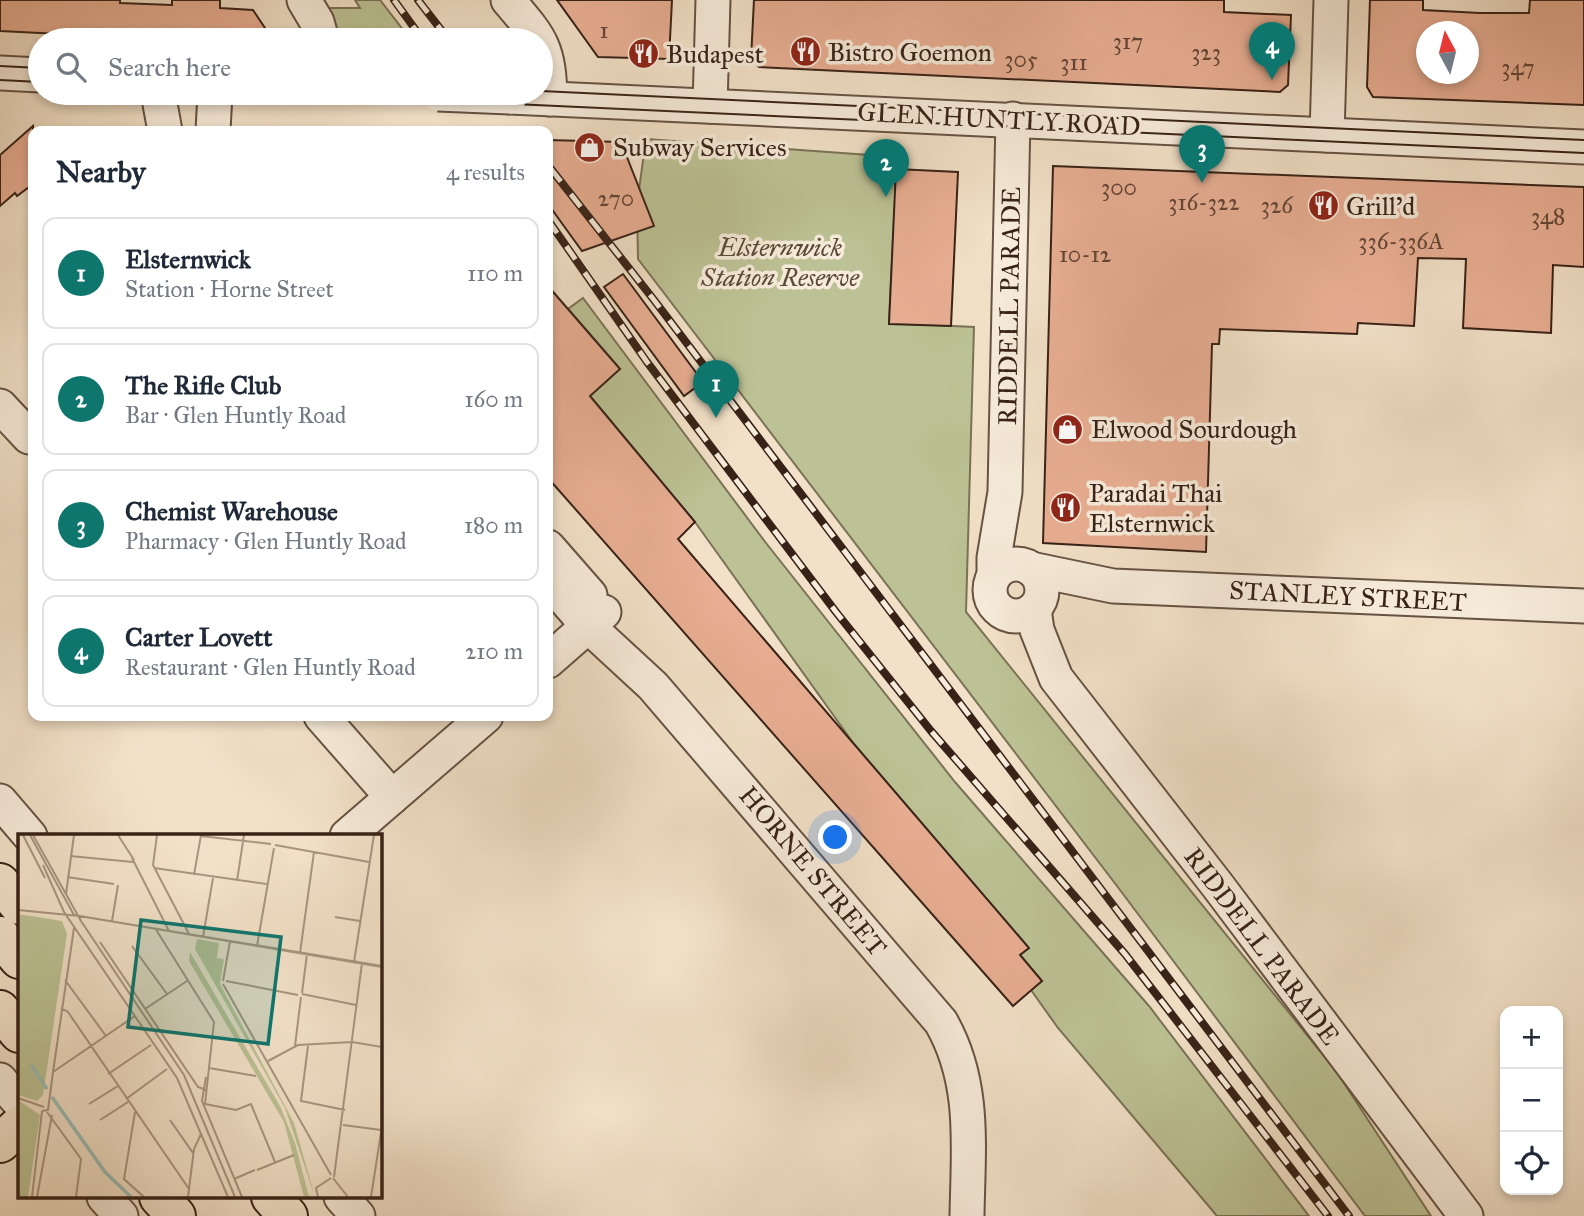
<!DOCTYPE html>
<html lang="en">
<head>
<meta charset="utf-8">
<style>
	:root { --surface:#fff; --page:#f2f2f3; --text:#1f2937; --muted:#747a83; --line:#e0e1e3; --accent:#0f766e }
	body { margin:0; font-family:"IM FELL Great Primer",serif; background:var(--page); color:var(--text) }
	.controls { position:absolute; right:21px; bottom:21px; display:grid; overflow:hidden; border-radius:14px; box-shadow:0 4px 10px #0003 }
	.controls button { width:63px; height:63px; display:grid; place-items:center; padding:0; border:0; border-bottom:2px solid var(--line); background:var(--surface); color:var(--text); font:35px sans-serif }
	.compass { position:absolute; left:1416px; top:21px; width:63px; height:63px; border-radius:50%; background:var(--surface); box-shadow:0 4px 10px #0003; rotate:353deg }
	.you { position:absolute; left:836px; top:838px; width:24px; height:24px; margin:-18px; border:5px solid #fff; border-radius:50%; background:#1a73e8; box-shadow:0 0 0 10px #1a73e833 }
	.badge { display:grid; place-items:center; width:46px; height:46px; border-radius:50%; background:var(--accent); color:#fff; font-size:23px; font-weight:700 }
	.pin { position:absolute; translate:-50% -58px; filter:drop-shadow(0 2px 4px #0008) }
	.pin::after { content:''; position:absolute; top:37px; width:24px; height:21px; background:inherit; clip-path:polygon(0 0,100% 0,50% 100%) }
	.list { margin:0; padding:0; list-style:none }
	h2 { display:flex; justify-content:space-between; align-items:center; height:91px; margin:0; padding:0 28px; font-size:30px }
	h2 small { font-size:23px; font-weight:400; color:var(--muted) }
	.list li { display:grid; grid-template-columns:46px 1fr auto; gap:21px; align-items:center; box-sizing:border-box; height:112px; margin:0 14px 14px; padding:0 14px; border:2px solid var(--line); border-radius:14px }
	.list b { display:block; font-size:26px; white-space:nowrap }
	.list p { margin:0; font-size:23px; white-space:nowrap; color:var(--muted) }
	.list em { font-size:23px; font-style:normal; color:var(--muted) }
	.icon { flex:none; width:38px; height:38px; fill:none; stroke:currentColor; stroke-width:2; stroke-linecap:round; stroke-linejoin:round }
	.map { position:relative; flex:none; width:1584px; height:1216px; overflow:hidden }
	.search { position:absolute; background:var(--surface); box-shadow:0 4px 10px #0003; left:28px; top:28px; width:525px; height:77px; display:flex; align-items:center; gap:18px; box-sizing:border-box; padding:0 24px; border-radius:38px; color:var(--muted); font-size:26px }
	.panel { position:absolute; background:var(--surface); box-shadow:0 4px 10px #0003; left:28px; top:126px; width:525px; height:595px; border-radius:14px }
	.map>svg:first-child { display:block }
	.green { fill:#bcc295; stroke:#7a7256; stroke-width:2 }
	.building { fill:#e8ae93; stroke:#382217; stroke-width:2; fill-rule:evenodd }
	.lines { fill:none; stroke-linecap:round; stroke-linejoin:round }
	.minor-casing { stroke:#665243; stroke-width:37 }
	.major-casing { stroke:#382217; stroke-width:42 }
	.highway-casing { stroke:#382217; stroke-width:42 }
	.minor { stroke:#f7ecdb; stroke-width:33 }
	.major { stroke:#f2e1c8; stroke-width:38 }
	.highway { stroke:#f2e1c8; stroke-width:38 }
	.tram { stroke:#382217; stroke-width:2 }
	.rail-casing { stroke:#382217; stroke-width:8 }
	.rail { stroke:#f7ecdb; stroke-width:5; stroke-dasharray:16; stroke-linecap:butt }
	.minor-bridge-casing { stroke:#665243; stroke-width:37; stroke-linecap:butt }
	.minor-bridge { stroke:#f7ecdb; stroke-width:33 }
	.labels { text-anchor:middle; stroke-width:7; stroke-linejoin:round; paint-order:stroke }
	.number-label { font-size:23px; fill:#644536 }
	.poi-label { font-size:26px; fill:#382217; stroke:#f7ecdb; text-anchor:start }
	.street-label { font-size:26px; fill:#382217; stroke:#f7ecdb }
	.park-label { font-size:26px; font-style:italic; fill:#594a36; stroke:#f7ecdb }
	.inset-river { fill:none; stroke:#9bbdb8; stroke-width:3.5 }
	.inset-road { fill:none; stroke:#a89581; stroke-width:2 }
	.view { fill:#0f766e; fill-opacity:0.15; stroke:#0f766e; stroke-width:3.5 }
	.inset-edge { fill:none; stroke:#382217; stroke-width:3.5 }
</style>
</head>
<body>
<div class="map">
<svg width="1584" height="1216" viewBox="0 0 1584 1216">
	<rect width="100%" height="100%" fill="#f2e1c8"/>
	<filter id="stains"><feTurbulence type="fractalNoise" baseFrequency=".00286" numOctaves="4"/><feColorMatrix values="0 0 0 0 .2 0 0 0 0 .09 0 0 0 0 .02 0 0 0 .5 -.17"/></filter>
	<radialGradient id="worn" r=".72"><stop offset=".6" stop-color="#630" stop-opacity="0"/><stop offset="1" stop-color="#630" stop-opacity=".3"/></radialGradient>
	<g class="green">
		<polygon points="355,0 380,0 411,40 338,40 327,8 360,8"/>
		<polygon points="646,139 897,157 889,323 974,327 966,612 1336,1071 1431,1216 1365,1216 1117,886 638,259 637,204"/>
		<polygon points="583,298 766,543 955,782 1149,1006 1309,1216 1217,1216 1058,1028 1031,990 1042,981 1020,955 1028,947 854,744 695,522 590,396 620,369 568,309"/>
	</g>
	<g class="building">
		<polygon points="0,0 120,0 120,3 172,5 172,0 220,0 220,8 253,10 273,40 181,40 0,31"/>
		<polygon points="557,0 672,0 669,59 598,57"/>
		<polygon points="754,0 1224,0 1224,12 1291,15 1288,85 1280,92 759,67 751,59"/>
		<path d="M1370,0H1423V10L1480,13H1529L1530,0H1584V105L1373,97L1367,87ZM1426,32H1468V74H1426Z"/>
		<polygon points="33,126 33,184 17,196 15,193 0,206 0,155"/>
		<polygon points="548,140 621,142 654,226 582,251 548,204"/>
		<polygon points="1053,166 1584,187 1584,267 1553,265 1551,333 1463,328 1466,259 1418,258 1414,326 1358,323 1357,334 1220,329 1219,344 1212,344 1206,552 1043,543"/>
		<polygon points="896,169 958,172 951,326 889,324"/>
		<polygon points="623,274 703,382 684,396 604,287"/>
		<polygon points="548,286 620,369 590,396 695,522 678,539 1029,948 1020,955 1042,981 1013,1006 548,478"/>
	</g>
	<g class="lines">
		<defs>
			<g id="minor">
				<polyline points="304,0 317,22 322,40"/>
				<path d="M508,0C541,39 549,46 550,99"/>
				<polyline points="0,73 40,75"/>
				<polyline points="158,93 165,131"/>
				<polyline points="510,97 1584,147"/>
				<polyline points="710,106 713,0"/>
				<polyline points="213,131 215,93"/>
				<polyline points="1327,135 1331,0"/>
				<polyline points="0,406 29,437 33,433"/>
				<polyline points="548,547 590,595"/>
				<circle cx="1016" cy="590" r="26"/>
				<polyline points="1031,569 1113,586 1584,606"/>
				<polyline points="994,576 994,558 1005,492 1013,119"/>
				<path d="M548,580L588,626L653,686L941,1022C976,1083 968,1148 967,1216"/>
				<polyline points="1034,609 1037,630 1056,678 1218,886 1466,1216"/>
				<polyline points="548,661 604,612"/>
				<polyline points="321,716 392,797"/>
				<polyline points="0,801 30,836"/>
				<polyline points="347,836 486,716"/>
				<polyline points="0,1080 19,1102"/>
				<polyline points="104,1197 121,1216"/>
				<polyline points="341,1197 358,1216"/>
			</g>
			<polyline id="major" points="0,1143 19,1126"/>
			<g id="highway">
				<polyline points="0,883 19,905"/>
				<polyline points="0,936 19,959"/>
				<polyline points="0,1010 19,1033"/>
				<polyline points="159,1197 176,1216"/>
				<polyline points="271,1197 288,1216"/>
			</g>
		</defs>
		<use href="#minor" class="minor-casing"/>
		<use href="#major" class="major-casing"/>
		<use href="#highway" class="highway-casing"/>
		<use href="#minor" class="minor"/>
		<use href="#major" class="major"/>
		<use href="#highway" class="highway"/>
		<g class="tram">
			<polyline points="0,66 40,68"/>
			<polyline points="0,80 40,82"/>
			<polyline points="541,91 1584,140"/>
			<polyline points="272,93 1584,153"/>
		</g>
		<defs>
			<g id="rail">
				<polyline points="394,0 423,40"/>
				<polyline points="418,0 449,40"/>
				<polyline points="551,169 654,300 1349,1216"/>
				<polyline points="548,220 647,362 836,612 931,731 1125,954 1328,1216"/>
			</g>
		</defs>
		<use href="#rail" class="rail-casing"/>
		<use href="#rail" class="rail"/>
		<defs>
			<polyline id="minor-bridge" points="438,94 510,97"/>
		</defs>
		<use href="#minor-bridge" class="minor-bridge-casing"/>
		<use href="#minor-bridge" class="minor-bridge"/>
	</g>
	<defs>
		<symbol id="restaurant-disc" viewBox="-11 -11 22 22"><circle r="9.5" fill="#8f2418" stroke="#f7ecdb"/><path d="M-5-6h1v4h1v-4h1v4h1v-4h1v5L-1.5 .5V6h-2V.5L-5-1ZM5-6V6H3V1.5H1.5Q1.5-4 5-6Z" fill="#fff"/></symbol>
		<symbol id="shop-disc" viewBox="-11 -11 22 22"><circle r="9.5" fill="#8f2418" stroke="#f7ecdb"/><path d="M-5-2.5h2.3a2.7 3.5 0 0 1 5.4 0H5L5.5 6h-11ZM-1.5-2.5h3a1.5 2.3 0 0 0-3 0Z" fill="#fff"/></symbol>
	</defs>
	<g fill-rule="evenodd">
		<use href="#restaurant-disc" x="788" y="34" width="35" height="35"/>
		<use href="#restaurant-disc" x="626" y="36" width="35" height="35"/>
		<use href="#shop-disc" x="572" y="130" width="35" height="35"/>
		<use href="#restaurant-disc" x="1306" y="188" width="35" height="35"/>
		<use href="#shop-disc" x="1050" y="412" width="35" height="35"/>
		<use href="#restaurant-disc" x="1048" y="490" width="35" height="35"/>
	</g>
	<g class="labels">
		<g class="number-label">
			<text x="604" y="38">1</text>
			<text x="1128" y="49">317</text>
			<text x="1206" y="60">323</text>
			<text x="1021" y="67">305</text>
			<text x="1074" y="70">311</text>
			<text x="1518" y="75">347</text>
			<text x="1119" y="195">300</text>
			<text x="616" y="206">270</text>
			<text x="1204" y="210">316-322</text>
			<text x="1277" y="213">326</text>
			<text x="1548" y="224">348</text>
			<text x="1401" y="249">336-336A</text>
			<text x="1085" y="262">10-12</text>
		</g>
		<g class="poi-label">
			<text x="828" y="61">Bistro Goemon</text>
			<text x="666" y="63">Budapest</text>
			<text x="613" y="156">Subway Services</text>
			<text x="1346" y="215">Grill'd</text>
			<text x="1091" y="438">Elwood Sourdough</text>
			<text x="1089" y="502">Paradai Thai<tspan x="1089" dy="30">Elsternwick</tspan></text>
		</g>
		<g class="street-label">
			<text transform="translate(999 119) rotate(3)" y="9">GLEN HUNTLY ROAD</text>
			<text transform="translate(1009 306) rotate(-89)" y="9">RIDDELL PARADE</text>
			<text transform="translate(1348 596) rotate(3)" y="9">STANLEY STREET</text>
			<text transform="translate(813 871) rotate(50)" y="9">HORNE STREET</text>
			<text transform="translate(1262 946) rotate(53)" y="9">RIDDELL PARADE</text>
		</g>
		<g class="park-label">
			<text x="780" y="256">Elsternwick<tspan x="780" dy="30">Station Reserve</tspan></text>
		</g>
	</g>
	<g transform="translate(18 834)">
		<rect width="364" height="364" fill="#f2e1c8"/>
		<path d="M0,80L44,87L49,100L25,261L19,267L0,261ZM179,105L201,109L199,124L206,125L202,150L276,289L297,363L267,274L177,115ZM172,118L262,272L277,309L291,363H286L266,288L171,127ZM0,266L22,281L10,363H0Z" fill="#bcc295"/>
		<path class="inset-river" d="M13,231L29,255M34,263L87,338L113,363"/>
		<path class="inset-road" d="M5,1L27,44M12,1L56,81L364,133M15,1L63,87L166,241L217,363M100,1L116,26M139,1L135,31L171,100M183,2L253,10M257,11L351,28M52,22L115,28M114,24L151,97M25,31L46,78L159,244L210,363M136,34L249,50M176,41L183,1M49,43L96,50M219,47L226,1M48,60L56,1M0,76L61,82M61,82L364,132M317,83L342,87M94,87L100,51M137,94L196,188L187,270M185,103L195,44M82,108L180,253L188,256M114,112L149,160M239,112L256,14M282,119L296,18M336,128L356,1M47,146L88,202M205,147L212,107M208,147L280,161M205,150L313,341M284,159L289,120M284,160L338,171M43,174L50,178L171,355M127,175L169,147M277,212L283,163M290,212L283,267L327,276M250,227L280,211L334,208L364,213M191,234L238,242M35,238L56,94M90,240L133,211M188,243L184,267L224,363M0,264L26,273M108,265L149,235M71,270L100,252M187,270L218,276L233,270L257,328M24,277L30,276L35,238L117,182M29,278L63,325L58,363M117,278L106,345L126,363M82,286L110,268M152,286L175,319M325,291L363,296M239,336L276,321M316,343L344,129M315,344L330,363M216,345L237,336M14,363L24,277M19,363L34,281M170,363L176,315L183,300M300,363L298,354L313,344M353,363L364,292"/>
		<path class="view" d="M123,86L263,103L250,210L110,193Z"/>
		<rect width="364" height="364" class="inset-edge"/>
	</g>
	<rect width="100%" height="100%" filter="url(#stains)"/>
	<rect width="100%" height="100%" fill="url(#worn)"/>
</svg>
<div class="controls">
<button>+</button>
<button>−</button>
<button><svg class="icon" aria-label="locate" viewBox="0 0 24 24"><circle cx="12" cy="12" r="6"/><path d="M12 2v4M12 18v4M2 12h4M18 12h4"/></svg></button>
</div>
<svg class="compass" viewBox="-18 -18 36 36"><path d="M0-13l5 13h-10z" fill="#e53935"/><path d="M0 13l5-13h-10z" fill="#747a83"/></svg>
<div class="you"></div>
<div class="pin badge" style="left:716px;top:418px">1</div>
<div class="pin badge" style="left:886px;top:197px">2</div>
<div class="pin badge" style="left:1202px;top:183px">3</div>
<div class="pin badge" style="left:1272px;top:80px">4</div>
<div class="search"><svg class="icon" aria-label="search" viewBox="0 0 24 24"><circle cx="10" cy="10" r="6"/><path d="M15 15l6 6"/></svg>Search here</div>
<section class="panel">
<h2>Nearby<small>4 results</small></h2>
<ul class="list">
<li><span class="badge">1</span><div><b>Elsternwick</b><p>Station · Horne Street</p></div><em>110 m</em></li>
<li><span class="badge">2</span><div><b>The Rifle Club</b><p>Bar · Glen Huntly Road</p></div><em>160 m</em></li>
<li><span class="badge">3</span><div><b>Chemist Warehouse</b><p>Pharmacy · Glen Huntly Road</p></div><em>180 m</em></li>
<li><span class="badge">4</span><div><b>Carter Lovett</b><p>Restaurant · Glen Huntly Road</p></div><em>210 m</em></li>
</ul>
</section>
</div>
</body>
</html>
